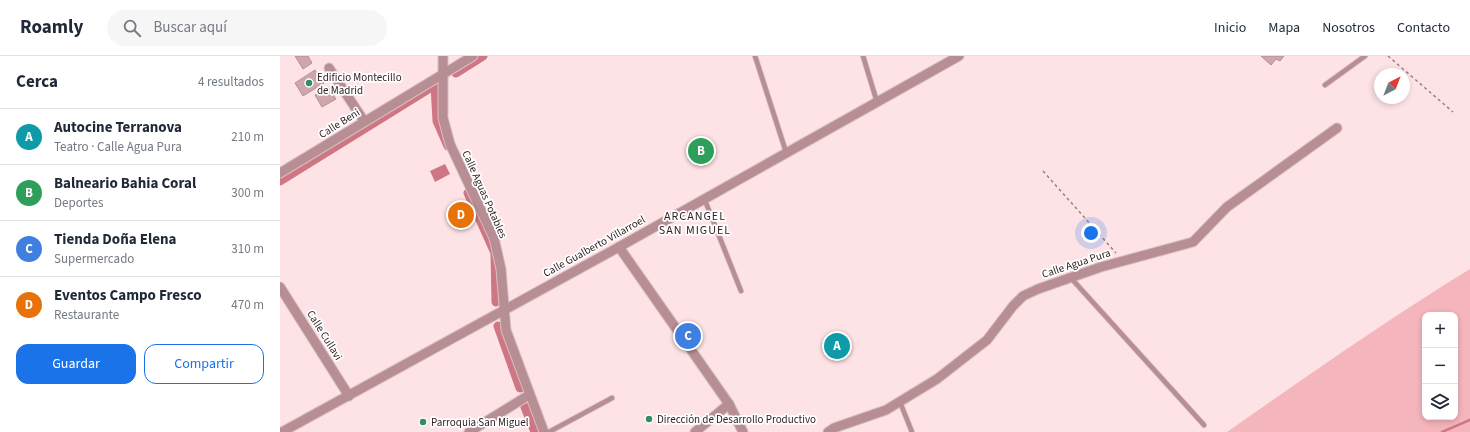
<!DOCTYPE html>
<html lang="es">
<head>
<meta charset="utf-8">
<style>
	:root { --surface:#fff; --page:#f6f6f7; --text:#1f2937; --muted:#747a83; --line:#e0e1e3; --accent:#1a73e8 }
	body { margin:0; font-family:"Source Sans 3",sans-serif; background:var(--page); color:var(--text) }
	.controls { position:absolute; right:12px; bottom:12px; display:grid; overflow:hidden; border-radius:8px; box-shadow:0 2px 6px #0003 }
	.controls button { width:36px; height:36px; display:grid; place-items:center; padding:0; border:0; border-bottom:1px solid var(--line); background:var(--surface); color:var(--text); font:20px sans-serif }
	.compass { position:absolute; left:1094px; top:12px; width:36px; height:36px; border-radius:50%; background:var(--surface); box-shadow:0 2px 6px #0003; rotate:42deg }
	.you { position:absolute; left:811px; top:177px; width:14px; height:14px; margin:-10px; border:3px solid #fff; border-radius:50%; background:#1a73e8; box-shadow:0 0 0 6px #1a73e833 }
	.badge { display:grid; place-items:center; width:26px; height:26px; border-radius:50%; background:var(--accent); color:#fff; font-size:13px; font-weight:700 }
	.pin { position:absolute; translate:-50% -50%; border:2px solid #fff; box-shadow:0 1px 4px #0006 }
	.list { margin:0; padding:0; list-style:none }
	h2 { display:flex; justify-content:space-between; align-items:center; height:52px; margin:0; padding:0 16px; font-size:17px }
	h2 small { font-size:13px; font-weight:400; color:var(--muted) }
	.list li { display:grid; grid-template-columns:26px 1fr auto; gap:12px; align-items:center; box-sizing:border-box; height:56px; padding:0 16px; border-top:1px solid var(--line) }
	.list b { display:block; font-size:15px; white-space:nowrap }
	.list p { margin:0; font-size:13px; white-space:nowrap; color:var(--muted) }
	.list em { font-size:13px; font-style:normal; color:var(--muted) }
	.actions { display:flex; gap:8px; padding:12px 16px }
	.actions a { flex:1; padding:9px 0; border:1px solid var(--accent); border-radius:12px; text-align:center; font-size:14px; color:var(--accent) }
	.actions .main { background:var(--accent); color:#fff }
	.icon { flex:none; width:22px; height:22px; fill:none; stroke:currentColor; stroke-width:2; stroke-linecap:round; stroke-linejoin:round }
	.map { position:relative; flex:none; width:1190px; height:376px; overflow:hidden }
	header { display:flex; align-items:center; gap:24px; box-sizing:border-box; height:56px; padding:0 20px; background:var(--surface); border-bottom:1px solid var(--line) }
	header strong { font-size:19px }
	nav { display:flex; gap:22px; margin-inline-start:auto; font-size:14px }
	.search { width:280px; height:36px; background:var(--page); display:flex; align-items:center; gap:10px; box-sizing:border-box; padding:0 14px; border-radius:22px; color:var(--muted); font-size:15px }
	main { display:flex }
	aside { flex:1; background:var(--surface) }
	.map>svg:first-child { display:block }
	.green { fill:#f5b5bd; fill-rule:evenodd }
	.water { fill:#ce7684 }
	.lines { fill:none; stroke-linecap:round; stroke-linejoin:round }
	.stream { stroke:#ce7684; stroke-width:2.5 }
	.canal { stroke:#ce7684; stroke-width:9 }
	.building { fill:#cfa6ab; stroke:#b78f94 }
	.service-casing { stroke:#d8bfc2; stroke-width:6 }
	.minor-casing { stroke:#d8bfc2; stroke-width:11 }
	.path { stroke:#988285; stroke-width:1.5; stroke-dasharray:3 3; stroke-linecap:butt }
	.service { stroke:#b78e93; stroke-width:4.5 }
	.minor { stroke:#b78e93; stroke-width:9 }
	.poi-dot { fill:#328d64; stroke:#fff; stroke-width:1.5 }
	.labels { text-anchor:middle; stroke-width:3.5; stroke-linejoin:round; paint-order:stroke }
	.poi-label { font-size:11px; fill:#2d1d1f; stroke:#fff; text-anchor:start }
	.street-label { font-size:11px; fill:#2d1d1f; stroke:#fff }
	.neighbourhood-label { font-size:12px; letter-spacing:1px; fill:#2d1d1f; stroke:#fff }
</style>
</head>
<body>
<header>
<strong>Roamly</strong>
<div class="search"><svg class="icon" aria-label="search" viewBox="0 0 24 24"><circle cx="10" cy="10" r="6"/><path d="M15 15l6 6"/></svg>Buscar aquí</div>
<nav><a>Inicio</a><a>Mapa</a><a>Nosotros</a><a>Contacto</a></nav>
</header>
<main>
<aside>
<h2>Cerca<small>4 resultados</small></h2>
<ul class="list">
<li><span class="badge" style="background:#0f9aa8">A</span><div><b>Autocine Terranova</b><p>Teatro · Calle Agua Pura</p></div><em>210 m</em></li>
<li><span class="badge" style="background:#2e9e5b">B</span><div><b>Balneario Bahia Coral</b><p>Deportes</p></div><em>300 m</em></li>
<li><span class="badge" style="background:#3f7fe0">C</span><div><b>Tienda Doña Elena</b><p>Supermercado</p></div><em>310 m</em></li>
<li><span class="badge" style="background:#e8710a">D</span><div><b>Eventos Campo Fresco</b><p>Restaurante</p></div><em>470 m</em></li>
</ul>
<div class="actions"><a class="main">Guardar</a><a>Compartir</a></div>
</aside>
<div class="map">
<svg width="1190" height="376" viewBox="0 0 1190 376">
	<rect width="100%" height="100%" fill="#fee3e6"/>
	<path class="green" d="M1190,213V376H947C1027,320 1107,264 1190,213ZM1145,259H1175V361H1145Z"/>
	<polygon class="water" points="165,108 170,118 155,126 150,115"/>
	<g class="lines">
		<polyline class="stream" points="1162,376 1190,364"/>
		<g class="canal">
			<polyline points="176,17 203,0"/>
			<polyline points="0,125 155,29 157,65 168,90"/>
			<polyline points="188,137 215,197 216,246"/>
			<polyline points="218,270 240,332"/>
			<polyline points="245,351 255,376"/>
		</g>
	</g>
	<g class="building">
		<polygon points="15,0 28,0 32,7 23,13"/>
		<polygon points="981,0 1004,0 1000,5 996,3 991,9"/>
		<polygon points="35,14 44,27 23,40 15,27"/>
		<polygon points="48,31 56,43 42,51 35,39"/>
	</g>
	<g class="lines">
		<defs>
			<g id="service">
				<polyline points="475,0 506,96"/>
				<polyline points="583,0 597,46"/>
				<polyline points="1045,29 1085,0"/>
				<polyline points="424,142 461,235"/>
				<polyline points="790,221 924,369"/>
				<polyline points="620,346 632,376"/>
				<polyline points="269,376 332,342"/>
			</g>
			<g id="minor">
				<polyline points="163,0 163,62 170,88 214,182 221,213 226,274 264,376"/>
				<polyline points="49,12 84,65"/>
				<polyline points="0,117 193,0"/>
				<polyline points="339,191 449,348 463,376"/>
				<polyline points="0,231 69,340"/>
				<polyline points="2,376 339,191 679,0"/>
				<polyline points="189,376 249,339"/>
				<polyline points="415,376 449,348"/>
				<polyline points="548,376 554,372 606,354 657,323 707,284 733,250 743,240 758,233 821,211 913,186 947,151 1057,72"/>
			</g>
		</defs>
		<use href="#service" class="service-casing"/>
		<use href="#minor" class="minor-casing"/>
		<g class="path">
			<polyline points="1108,0 1173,56"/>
			<polyline points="763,115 836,197"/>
		</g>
		<use href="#service" class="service"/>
		<use href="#minor" class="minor"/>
	</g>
	<g class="poi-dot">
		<circle cx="29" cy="27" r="4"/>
		<circle cx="369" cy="363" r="4"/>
		<circle cx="143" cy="366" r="4"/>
	</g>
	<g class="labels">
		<g class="poi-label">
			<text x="37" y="25">Edificio Montecillo<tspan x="37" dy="13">de Madrid</tspan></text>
			<text x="377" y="367">Dirección de Desarrollo Productivo</text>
			<text x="151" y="370">Parroquia San Miguel</text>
		</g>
		<g class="street-label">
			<text transform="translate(59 67) rotate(-32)" y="4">Calle Beni</text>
			<text transform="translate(205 138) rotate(66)" y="4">Calle Aguas Potables</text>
			<text transform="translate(314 190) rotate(-29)" y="4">Calle Gualberto Villarroel</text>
			<text transform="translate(796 207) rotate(-18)" y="4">Calle Agua Pura</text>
			<text transform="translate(45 279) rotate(58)" y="4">Calle Cullavi</text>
		</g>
		<g class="neighbourhood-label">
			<text x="415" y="164">ARCANGEL<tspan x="415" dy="14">SAN MIGUEL</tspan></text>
		</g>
	</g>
</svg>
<div class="controls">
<button>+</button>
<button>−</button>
<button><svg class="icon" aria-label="layers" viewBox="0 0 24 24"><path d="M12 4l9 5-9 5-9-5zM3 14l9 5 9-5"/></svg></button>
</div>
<svg class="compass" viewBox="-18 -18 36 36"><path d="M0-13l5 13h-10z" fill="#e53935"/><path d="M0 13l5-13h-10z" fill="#747a83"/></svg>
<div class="you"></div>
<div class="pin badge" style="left:557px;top:290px;background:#0f9aa8">A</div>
<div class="pin badge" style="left:421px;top:95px;background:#2e9e5b">B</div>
<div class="pin badge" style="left:408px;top:280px;background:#3f7fe0">C</div>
<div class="pin badge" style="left:181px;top:159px;background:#e8710a">D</div>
</div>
</main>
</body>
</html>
